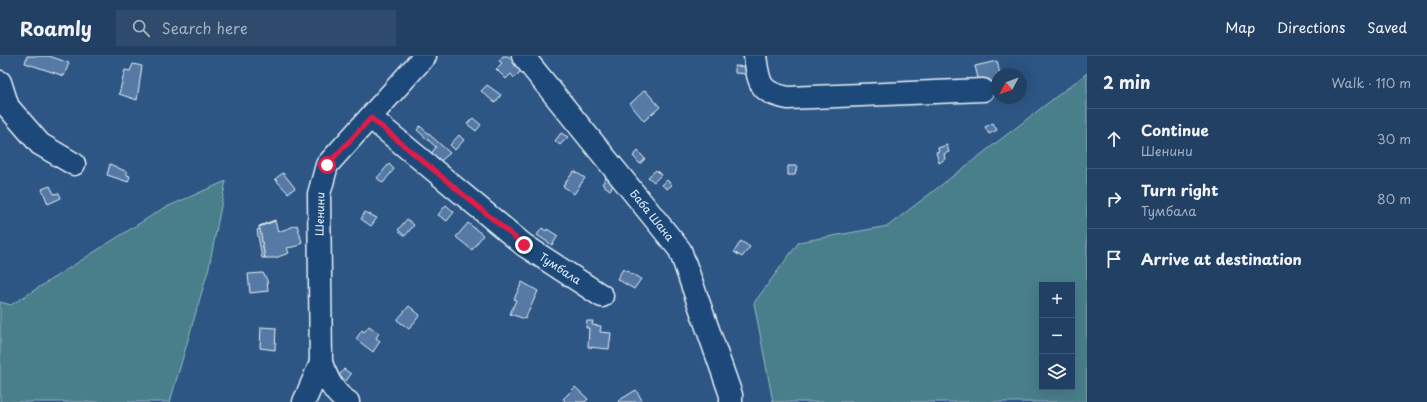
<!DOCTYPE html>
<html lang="en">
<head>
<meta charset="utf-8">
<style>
	:root { --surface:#224064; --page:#2e4b6d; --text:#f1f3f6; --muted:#a2afbf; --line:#3f5978 }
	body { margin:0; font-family:"Playpen Sans",sans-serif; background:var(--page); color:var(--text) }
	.controls { position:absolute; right:12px; bottom:12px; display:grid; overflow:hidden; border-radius:0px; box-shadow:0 4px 16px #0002 }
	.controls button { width:36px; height:36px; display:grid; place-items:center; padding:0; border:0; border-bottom:1px solid var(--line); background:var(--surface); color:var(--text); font:20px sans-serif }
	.compass { position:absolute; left:991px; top:12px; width:36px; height:36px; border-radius:50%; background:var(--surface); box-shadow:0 4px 16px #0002; rotate:229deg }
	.stop { position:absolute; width:12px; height:12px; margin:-9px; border:3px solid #e11d48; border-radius:50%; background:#fff }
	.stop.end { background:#e11d48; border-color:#fff; box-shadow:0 1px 4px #0008 }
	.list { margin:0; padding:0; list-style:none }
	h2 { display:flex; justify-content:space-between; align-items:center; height:52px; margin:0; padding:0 16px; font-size:17px }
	h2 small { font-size:13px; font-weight:400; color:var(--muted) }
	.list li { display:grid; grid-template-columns:26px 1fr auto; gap:12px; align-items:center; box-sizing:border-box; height:60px; padding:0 16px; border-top:1px solid var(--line) }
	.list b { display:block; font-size:15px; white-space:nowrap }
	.list p { margin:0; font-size:13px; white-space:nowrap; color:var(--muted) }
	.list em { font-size:13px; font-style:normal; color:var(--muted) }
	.icon { flex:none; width:22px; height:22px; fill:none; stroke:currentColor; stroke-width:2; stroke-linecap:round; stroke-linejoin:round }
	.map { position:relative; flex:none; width:1087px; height:346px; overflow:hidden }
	header { display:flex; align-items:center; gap:24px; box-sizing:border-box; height:56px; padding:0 20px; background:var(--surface); border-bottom:1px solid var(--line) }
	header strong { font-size:19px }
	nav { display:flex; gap:22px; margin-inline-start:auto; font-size:14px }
	.search { width:280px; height:36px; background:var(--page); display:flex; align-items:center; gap:10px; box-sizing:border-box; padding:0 14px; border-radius:0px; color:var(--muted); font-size:15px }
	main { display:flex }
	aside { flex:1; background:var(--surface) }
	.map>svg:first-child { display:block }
	.green { fill:#4a7e8b; stroke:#99b8c2; fill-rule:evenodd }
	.building { fill:#577aa5; stroke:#e8f1f8 }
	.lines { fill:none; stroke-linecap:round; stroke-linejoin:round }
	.minor-casing { stroke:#e8f1f8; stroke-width:25 }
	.minor { stroke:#1f4a7a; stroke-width:22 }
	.route { stroke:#e11d48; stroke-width:5 }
	.labels { text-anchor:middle; stroke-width:3.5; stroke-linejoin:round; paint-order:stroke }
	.street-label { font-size:11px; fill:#e8f1f8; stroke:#1f4a7a }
</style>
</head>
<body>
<header>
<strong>Roamly</strong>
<div class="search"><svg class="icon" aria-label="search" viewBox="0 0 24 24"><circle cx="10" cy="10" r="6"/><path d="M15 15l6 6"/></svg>Search here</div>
<nav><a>Map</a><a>Directions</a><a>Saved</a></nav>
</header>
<main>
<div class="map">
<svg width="1087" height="346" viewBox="0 0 1087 346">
	<rect width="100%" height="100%" fill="#2d5685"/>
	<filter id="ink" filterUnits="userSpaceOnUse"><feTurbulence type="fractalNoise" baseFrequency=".025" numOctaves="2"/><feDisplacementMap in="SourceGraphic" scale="8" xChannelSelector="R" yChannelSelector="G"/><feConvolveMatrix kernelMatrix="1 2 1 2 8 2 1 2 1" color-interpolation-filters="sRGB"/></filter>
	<g filter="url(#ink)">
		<g class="green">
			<path d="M1087,17V346H773L754,247L799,186L888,170ZM1042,229H1072V331H1042Z"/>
			<polygon points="226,125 209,211 170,346 0,346 0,246 11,249 162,153"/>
		</g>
		<g class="building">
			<polygon points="27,0 49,0 69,7 64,20 25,7"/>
			<polygon points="503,0 508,0 522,14 514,22 511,18 506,23 496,13 502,7 499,5"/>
			<polygon points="997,5 1000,18 997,18 997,26 980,30 975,10"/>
			<polygon points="133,8 142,10 137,44 119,38 125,14 130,15"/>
			<polygon points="735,10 750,11 748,18 735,17"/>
			<polygon points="487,29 501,39 495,47 481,35"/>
			<polygon points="645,34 660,51 644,65 630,48"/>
			<polygon points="473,62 481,69 476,75 467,68"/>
			<polygon points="993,67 997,74 989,78 985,71"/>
			<polygon points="420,70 450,97 436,109 428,102 436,91 417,74"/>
			<polygon points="561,77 568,81 560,89 555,85"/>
			<polygon points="459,79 464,84 455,94 450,89"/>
			<polygon points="947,89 949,96 944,98 945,103 939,107 936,96 939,95 938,92"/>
			<polygon points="638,95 645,103 640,108 633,100"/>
			<polygon points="110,108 127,116 127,119 130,120 128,126 107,119"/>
			<polygon points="389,108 394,113 383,127 377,122"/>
			<polygon points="788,110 797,110 795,119 788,119"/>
			<polygon points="656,114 661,119 654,126 648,121"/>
			<polygon points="574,115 585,122 574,138 563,130"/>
			<polygon points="283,117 295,132 288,137 275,123"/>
			<polygon points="606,122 614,128 610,134 602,128"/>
			<polygon points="667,124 672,129 667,133 662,129"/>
			<polygon points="50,130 54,138 59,137 61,142 48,148 42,133"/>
			<polygon points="446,149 454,156 447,165 438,159"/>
			<polygon points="365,156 377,162 371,170 361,163"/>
			<polygon points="407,163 414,169 405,180 398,174"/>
			<polygon points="275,164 275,165 259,171 259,170"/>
			<polygon points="275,165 278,176 297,169 302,186 298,190 287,192 289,197 275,202 265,202 259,171"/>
			<polygon points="468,167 483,179 472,194 456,181"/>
			<polygon points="542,172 546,175 547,173 558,180 552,189 537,179"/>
			<polygon points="260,173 263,192 265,202 262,202 257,174"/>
			<polygon points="741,185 750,191 742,201 734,196"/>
			<polygon points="623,213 641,223 634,233 617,223"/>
			<polygon points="263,217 267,224 268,235 250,237 248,218"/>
			<polygon points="522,226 538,235 525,263 510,258 516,244 514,243"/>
			<polygon points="409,250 420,259 409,273 397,264"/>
			<polygon points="587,265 593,265 592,269 601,270 600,276 611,277 609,293 588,291 589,272 586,272"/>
			<polygon points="369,270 379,277 376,282 380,285 373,296 356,283 362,274 364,276"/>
			<polygon points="261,271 276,272 275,294 260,292"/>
			<polygon points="344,313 351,318 346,325 339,320"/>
			<polygon points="575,331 588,343 585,346 566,346 563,343"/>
			<polygon points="636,334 643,346 619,346 618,345"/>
		</g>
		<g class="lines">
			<defs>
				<g id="minor">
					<path id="s1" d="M523,0L680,194L731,339V346"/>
					<path d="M755,0C759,28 759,36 788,42L983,34"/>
					<polyline points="0,26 8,51 40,88 74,108"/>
					<path id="s2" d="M371,62L524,189L602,240"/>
					<polyline points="304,346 321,307"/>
					<path d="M348,346C333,337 327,322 321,307L319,138L327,109L425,0"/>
				</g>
			</defs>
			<use href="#minor" class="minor-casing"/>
			<use href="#minor" class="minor"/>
		</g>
	</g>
	<g class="lines" filter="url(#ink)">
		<polyline class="route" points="327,109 371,62 524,189"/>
	</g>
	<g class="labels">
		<g class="street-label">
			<text transform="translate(320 158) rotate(-89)" y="4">Шенини</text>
			<text dy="4" stroke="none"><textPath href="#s1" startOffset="205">Баба Шана</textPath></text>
			<text dy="4" stroke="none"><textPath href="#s2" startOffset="242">Тумбала</textPath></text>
		</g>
	</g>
</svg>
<div class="controls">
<button>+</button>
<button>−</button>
<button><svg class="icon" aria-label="layers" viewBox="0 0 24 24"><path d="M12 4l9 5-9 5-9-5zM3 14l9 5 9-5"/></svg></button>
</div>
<svg class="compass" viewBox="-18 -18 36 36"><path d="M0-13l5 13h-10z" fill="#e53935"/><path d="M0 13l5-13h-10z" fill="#a2afbf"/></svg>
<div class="stop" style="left:327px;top:109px"></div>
<div class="stop end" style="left:524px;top:189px"></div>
</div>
<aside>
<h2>2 min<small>Walk · 110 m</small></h2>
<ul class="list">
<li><svg class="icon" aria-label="ahead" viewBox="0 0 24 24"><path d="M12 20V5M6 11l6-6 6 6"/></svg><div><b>Continue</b><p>Шенини</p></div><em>30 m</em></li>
<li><svg class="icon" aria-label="right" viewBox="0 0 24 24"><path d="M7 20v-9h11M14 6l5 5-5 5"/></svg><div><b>Turn right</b><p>Тумбала</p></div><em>80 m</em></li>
<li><svg class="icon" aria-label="arrive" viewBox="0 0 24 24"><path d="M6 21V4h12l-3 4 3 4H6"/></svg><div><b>Arrive at destination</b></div></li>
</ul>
</aside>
</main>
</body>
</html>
